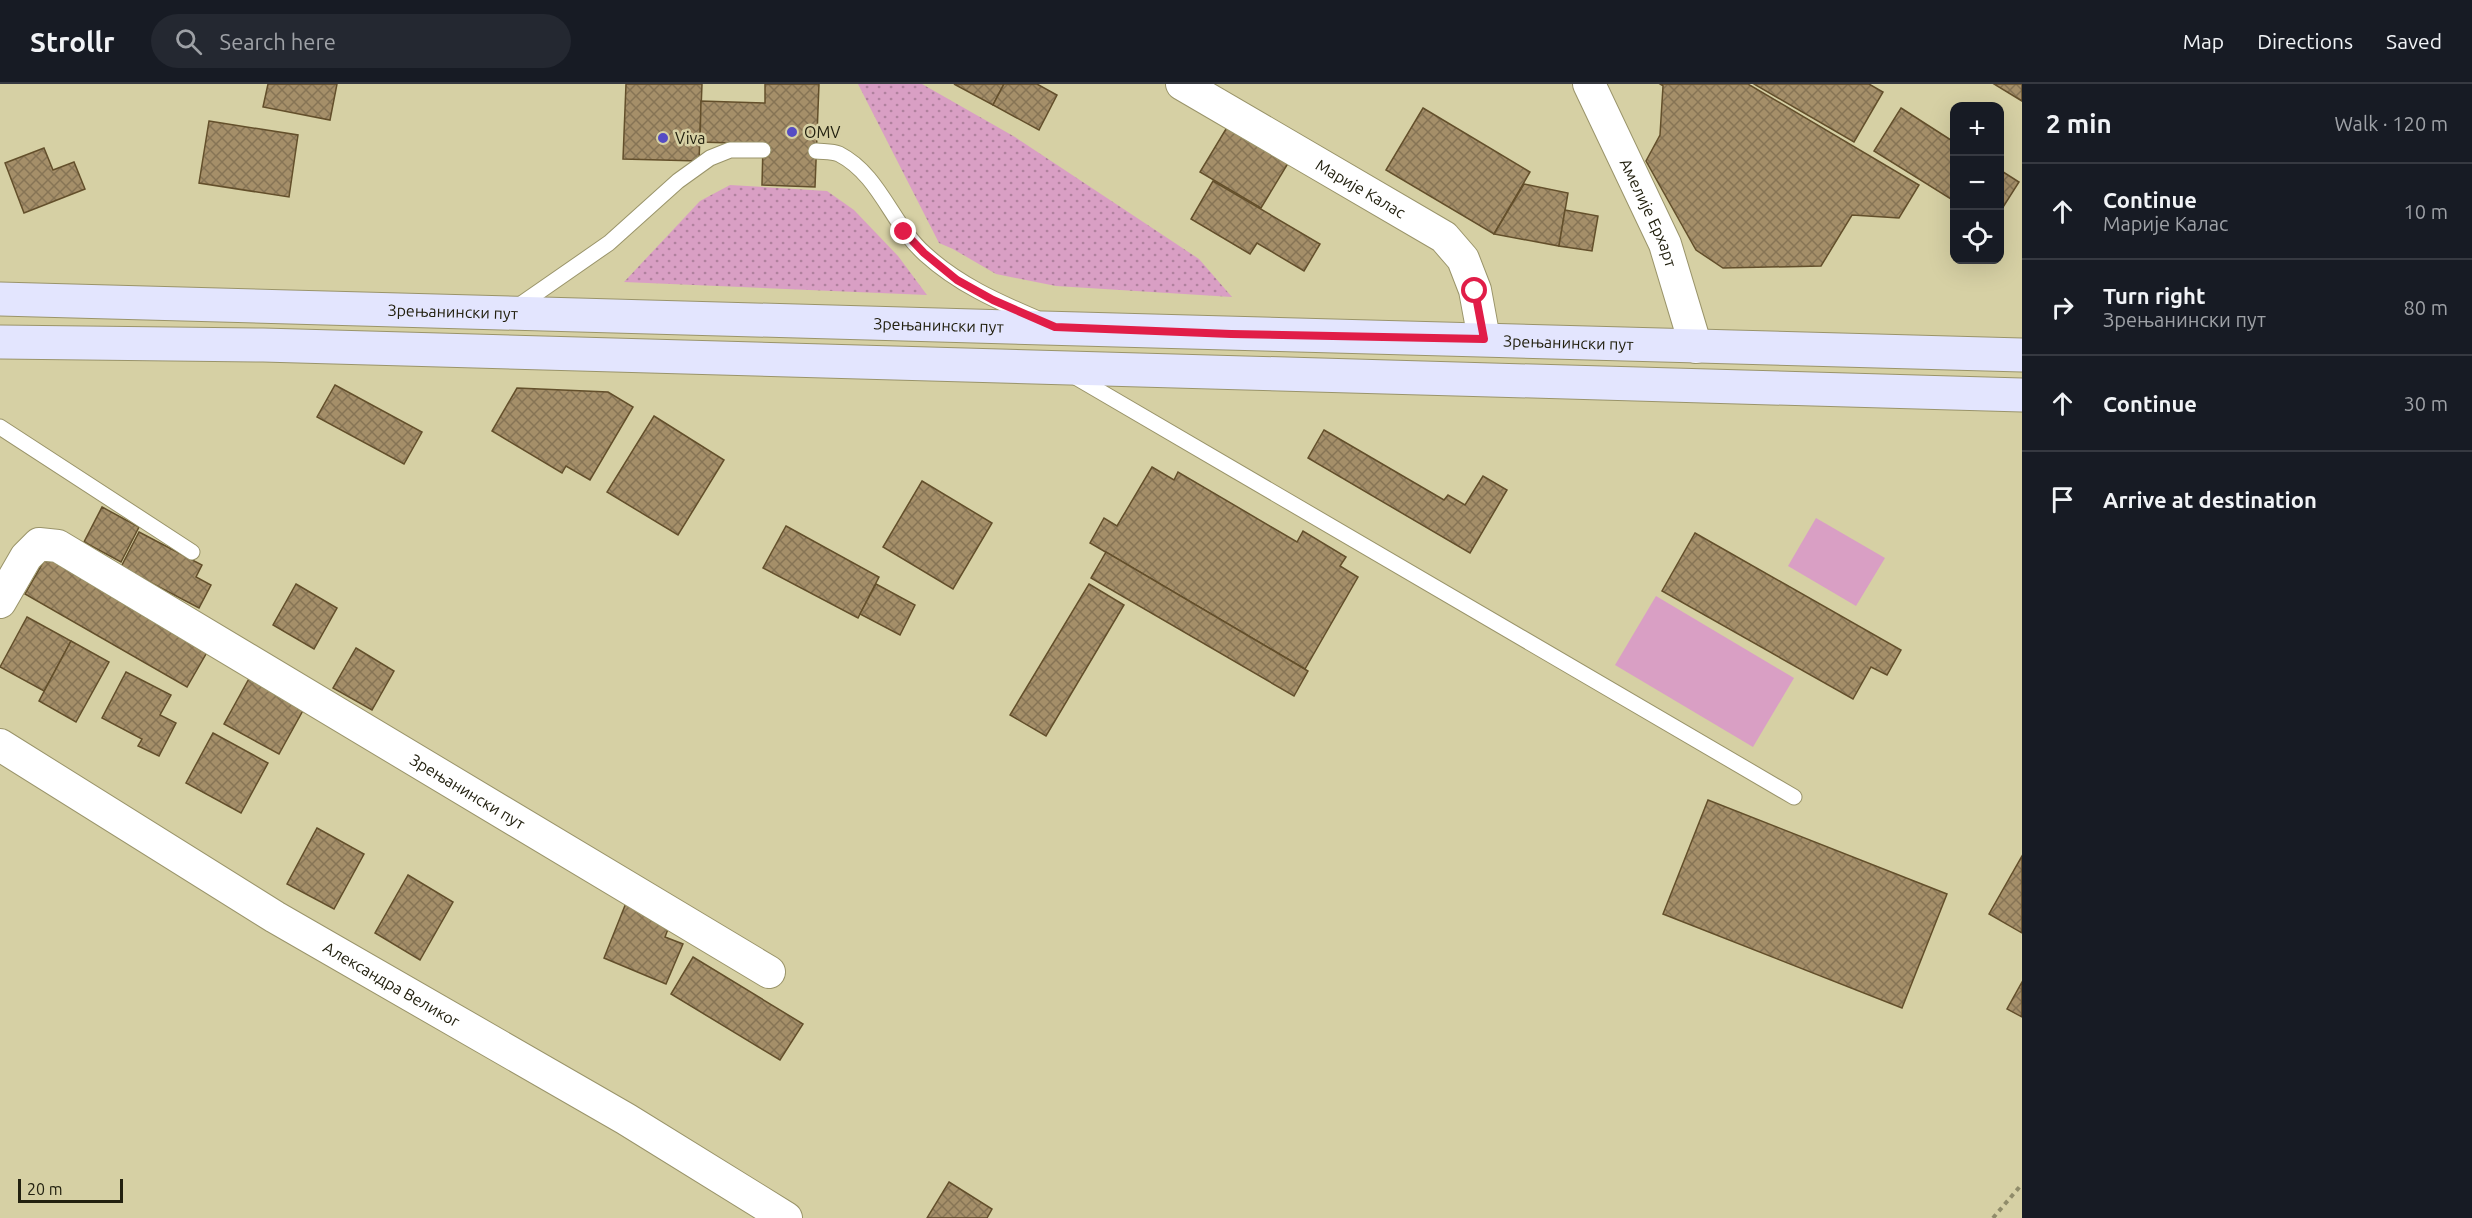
<!DOCTYPE html>
<html lang="en">
<head>
<meta charset="utf-8">
<style>
	:root { --surface:#171b24; --page:#242831; --text:#f1f3f6; --muted:#9ea1a6; --line:#363941 }
	body { margin:0; font-family:Ubuntu,sans-serif; background:var(--page); color:var(--text) }
	.controls { position:absolute; right:18px; top:18px; display:grid; overflow:hidden; border-radius:12px; box-shadow:0 6px 24px #0002 }
	.controls button { width:54px; height:54px; display:grid; place-items:center; padding:0; border:0; border-bottom:2px solid var(--line); background:var(--surface); color:var(--text); font:30px sans-serif }
	.scale { position:absolute; left:18px; bottom:15px; width:105px; box-sizing:border-box; padding-left:6px; border:3px solid #22200f; border-top:0; font-size:16px; line-height:21px; white-space:nowrap; color:#22200f; -webkit-text-stroke:4px #d6d0a4; paint-order:stroke }
	.stop { position:absolute; width:18px; height:18px; margin:-14px; border:4px solid #e11d48; border-radius:50%; background:#fff }
	.stop.end { background:#e11d48; border-color:#fff; box-shadow:0 2px 6px #0008 }
	.list { margin:0; padding:0; list-style:none }
	h2 { display:flex; justify-content:space-between; align-items:center; height:78px; margin:0; padding:0 24px; font-size:26px }
	h2 small { font-size:20px; font-weight:400; color:var(--muted) }
	.list li { display:grid; grid-template-columns:39px 1fr auto; gap:18px; align-items:center; box-sizing:border-box; height:96px; padding:0 24px; border-top:2px solid var(--line) }
	.list b { display:block; font-size:22px; white-space:nowrap }
	.list p { margin:0; font-size:20px; white-space:nowrap; color:var(--muted) }
	.list em { font-size:20px; font-style:normal; color:var(--muted) }
	.icon { flex:none; width:33px; height:33px; fill:none; stroke:currentColor; stroke-width:2; stroke-linecap:round; stroke-linejoin:round }
	.map { position:relative; flex:none; width:2022px; height:1134px; overflow:hidden }
	header { display:flex; align-items:center; gap:36px; box-sizing:border-box; height:84px; padding:0 30px; background:var(--surface); border-bottom:2px solid var(--line) }
	header strong { font-size:28px }
	nav { display:flex; gap:33px; margin-inline-start:auto; font-size:21px }
	.search { width:420px; height:54px; background:var(--page); display:flex; align-items:center; gap:15px; box-sizing:border-box; padding:0 21px; border-radius:33px; color:var(--muted); font-size:22px }
	main { display:flex }
	aside { flex:1; background:var(--surface) }
	.map>svg:first-child { display:block }
	.grass { fill:url(#grass-dots) }
	.pitch { fill:#d99fc4 }
	.building { fill:url(#building-cross-hatch); stroke:#634f2b; stroke-width:1.5 }
	.lines { fill:none; stroke-linecap:round; stroke-linejoin:round }
	.lane-casing { stroke:#9a946a; stroke-width:17 }
	.street-casing { stroke:#9a946a; stroke-width:34 }
	.secondary-casing { stroke:#9a946a; stroke-width:35 }
	.path { stroke:#908c6a; stroke-width:4; stroke-dasharray:4.5 4.5; stroke-linecap:butt }
	.lane { stroke:#fff; stroke-width:15 }
	.street { stroke:#fff; stroke-width:32 }
	.secondary { stroke:#e3e5fe; stroke-width:33 }
	.route { stroke:#e11d48; stroke-width:8 }
	.poi-dot { fill:#554cc4; stroke:#d6d0a4; stroke-width:2 }
	.labels { text-anchor:middle; stroke-width:5; stroke-linejoin:round; paint-order:stroke }
	.poi-label { font-size:16px; fill:#22200f; stroke:#d6d0a4; text-anchor:start }
	.street-label { font-size:16px; fill:#22200f; stroke:#d6d0a4 }
</style>
</head>
<body>
<header>
<strong>Strollr</strong>
<div class="search"><svg class="icon" aria-label="search" viewBox="0 0 24 24"><circle cx="10" cy="10" r="6"/><path d="M15 15l6 6"/></svg>Search here</div>
<nav><a>Map</a><a>Directions</a><a>Saved</a></nav>
</header>
<main>
<div class="map">
<svg width="2022" height="1134" viewBox="0 0 2022 1134">
	<defs>
		<pattern id="grass-dots" width="8" height="8" patternUnits="userSpaceOnUse" patternTransform="scale(1.5)"><rect width="8" height="8" fill="#d99fc4"/><path d="M2 2h.1M6 6h.1" fill="none" stroke="#b0819e" stroke-width="1.8" stroke-linecap="round"/></pattern>
		<pattern id="building-cross-hatch" width="8" height="8" patternUnits="userSpaceOnUse" patternTransform="scale(1.5)"><rect width="8" height="8" fill="#a58f69"/><path d="M0 0l8 8M0 8l8-8" fill="none" stroke="#867455"/></pattern>
	</defs>
	<rect width="100%" height="100%" fill="#d6d0a4"/>
	<g class="grass">
		<polygon points="858,0 922,0 1015,53 1199,175 1232,213 1056,202 996,190 953,165 939,159"/>
		<polygon points="730,101 827,107 854,126 898,172 927,211 624,198 700,117"/>
	</g>
	<g class="pitch">
		<polygon points="1816,434 1885,474 1856,522 1788,482"/>
		<polygon points="1656,512 1794,594 1753,663 1615,581"/>
	</g>
	<g class="building">
		<polygon points="268,0 337,0 330,36 263,23"/>
		<polygon points="626,0 702,0 699,77 623,75"/>
		<polygon points="765,0 819,0 815,103 762,101 763,60 700,58 701,17 765,19"/>
		<polygon points="954,0 1004,0 993,21"/>
		<polygon points="1004,0 1037,0 1057,11 1039,46 993,21"/>
		<polygon points="1660,0 1748,0 1919,101 1899,134 1852,131 1821,182 1723,184 1696,166 1646,77 1660,51 1663,2"/>
		<polygon points="1754,0 1869,0 1883,8 1854,58"/>
		<polygon points="1994,0 2022,0 2022,17"/>
		<polygon points="1423,24 1530,88 1494,150 1386,86"/>
		<polygon points="1901,24 1954,58 1954,117 1874,67"/>
		<polygon points="209,37 298,51 289,113 199,99"/>
		<polygon points="1229,40 1290,76 1261,124 1200,88"/>
		<polygon points="44,64 53,86 74,78 85,105 24,129 5,79"/>
		<polygon points="2000,86 2019,98 2000,128"/>
		<polygon points="1213,97 1320,160 1304,187 1257,159 1250,170 1191,135"/>
		<polygon points="1524,100 1568,109 1559,162 1494,150"/>
		<polygon points="1565,126 1598,132 1592,167 1559,162"/>
		<polygon points="335,301 422,348 404,380 317,333"/>
		<polygon points="517,304 608,308 633,323 590,396 566,382 562,389 492,347"/>
		<polygon points="654,332 724,376 678,451 607,408"/>
		<polygon points="1324,346 1444,416 1448,411 1465,421 1483,392 1507,406 1470,469 1308,374"/>
		<polygon points="1152,383 1174,396 1178,388 1297,458 1303,447 1346,473 1340,482 1358,493 1305,585 1090,459 1104,434 1117,442"/>
		<polygon points="922,397 992,439 953,505 883,463"/>
		<polygon points="102,423 139,443 121,478 84,458"/>
		<polygon points="786,442 879,493 858,534 763,484"/>
		<polygon points="139,448 202,481 196,493 211,501 199,524 121,483"/>
		<polygon points="1695,449 1901,566 1887,591 1871,583 1853,615 1662,507"/>
		<polygon points="1106,468 1308,587 1294,612 1091,494"/>
		<polygon points="48,470 210,563 187,603 25,510"/>
		<polygon points="296,500 337,524 314,565 273,541"/>
		<polygon points="876,500 915,521 900,551 860,530"/>
		<polygon points="1089,500 1124,521 1046,652 1010,631"/>
		<polygon points="27,533 71,557 44,607 0,583"/>
		<polygon points="71,557 109,578 76,638 39,617"/>
		<polygon points="356,564 394,587 372,626 333,604"/>
		<polygon points="126,588 171,611 160,631 176,639 159,672 138,662 142,655 102,634"/>
		<polygon points="251,591 306,621 279,670 224,640"/>
		<polygon points="213,649 268,679 241,729 186,699"/>
		<polygon points="1708,716 1947,810 1902,924 1663,830"/>
		<polygon points="317,744 364,770 334,825 287,800"/>
		<polygon points="2022,772 2022,849 1989,830"/>
		<polygon points="408,791 453,818 420,876 375,849"/>
		<polygon points="628,814 673,832 665,853 683,860 666,900 604,874"/>
		<polygon points="693,873 803,940 780,976 671,910"/>
		<polygon points="2022,898 2022,933 2007,925"/>
		<polygon points="949,1098 992,1125 987,1134 927,1134"/>
	</g>
	<g class="lines">
		<defs>
			<g id="lane">
				<path d="M816,67C823,68 832,67 839,70C880,91 892,141 925,170C958,200 996,217 1036,234"/>
				<polyline points="514,225 609,159 678,97 710,74 730,66 763,66"/>
				<polyline points="1072,291 1794,713"/>
				<polyline points="0,343 192,468"/>
			</g>
			<g id="street">
				<path id="s1" d="M1182,0L1444,153L1463,175L1475,206L1484,255"/>
				<path id="s2" d="M1589,0L1665,160L1696,263"/>
				<path id="s3" d="M0,518L26,473L39,460L58,462L769,888"/>
				<path id="s4" d="M0,661L275,833L626,1035L786,1134"/>
			</g>
			<g id="secondary">
				<path id="s5" d="M0,215L2022,271"/>
				<polyline points="0,258 263,261 2022,311"/>
			</g>
		</defs>
		<use href="#lane" class="lane-casing"/>
		<use href="#street" class="street-casing"/>
		<use href="#secondary" class="secondary-casing"/>
		<polyline class="path" points="1993,1134 2022,1100"/>
		<use href="#lane" class="lane"/>
		<use href="#street" class="street"/>
		<use href="#secondary" class="secondary"/>
	</g>
	<g class="lines">
		<polyline class="route" points="904,148 924,169 957,196 993,216 1055,243 1231,250 1484,255 1475,207"/>
	</g>
	<g class="poi-dot">
		<circle cx="792" cy="48" r="6"/>
		<circle cx="663" cy="54" r="6"/>
	</g>
	<g class="labels">
		<g class="poi-label">
			<text x="804" y="54">OMV</text>
			<text x="675" y="60">Viva</text>
		</g>
		<g class="street-label">
			<text dy="6" stroke="none"><textPath href="#s1" startOffset="207">Марије Калас</textPath></text>
			<text dy="6" stroke="none"><textPath href="#s2" startOffset="142">Амелије Ерхарт</textPath></text>
			<text dy="6" stroke="none"><textPath href="#s5" startOffset="453">Зрењанински пут</textPath></text>
			<text dy="6" stroke="none"><textPath href="#s5" startOffset="939">Зрењанински пут</textPath></text>
			<text dy="6" stroke="none"><textPath href="#s5" startOffset="1569">Зрењанински пут</textPath></text>
			<text dy="6" stroke="none"><textPath href="#s3" startOffset="567">Зрењанински пут</textPath></text>
			<text dy="6" stroke="none"><textPath href="#s4" startOffset="459">Александра Великог</textPath></text>
		</g>
	</g>
</svg>
<div class="controls">
<button>+</button>
<button>−</button>
<button><svg class="icon" aria-label="locate" viewBox="0 0 24 24"><circle cx="12" cy="12" r="6"/><path d="M12 2v4M12 18v4M2 12h4M18 12h4"/></svg></button>
</div>
<div class="scale">20 m</div>
<div class="stop" style="left:1475px;top:207px"></div>
<div class="stop end" style="left:904px;top:148px"></div>
</div>
<aside>
<h2>2 min<small>Walk · 120 m</small></h2>
<ul class="list">
<li><svg class="icon" aria-label="ahead" viewBox="0 0 24 24"><path d="M12 20V5M6 11l6-6 6 6"/></svg><div><b>Continue</b><p>Марије Калас</p></div><em>10 m</em></li>
<li><svg class="icon" aria-label="right" viewBox="0 0 24 24"><path d="M7 20v-9h11M14 6l5 5-5 5"/></svg><div><b>Turn right</b><p>Зрењанински пут</p></div><em>80 m</em></li>
<li><svg class="icon" aria-label="ahead" viewBox="0 0 24 24"><path d="M12 20V5M6 11l6-6 6 6"/></svg><div><b>Continue</b></div><em>30 m</em></li>
<li><svg class="icon" aria-label="arrive" viewBox="0 0 24 24"><path d="M6 21V4h12l-3 4 3 4H6"/></svg><div><b>Arrive at destination</b></div></li>
</ul>
</aside>
</main>
</body>
</html>
